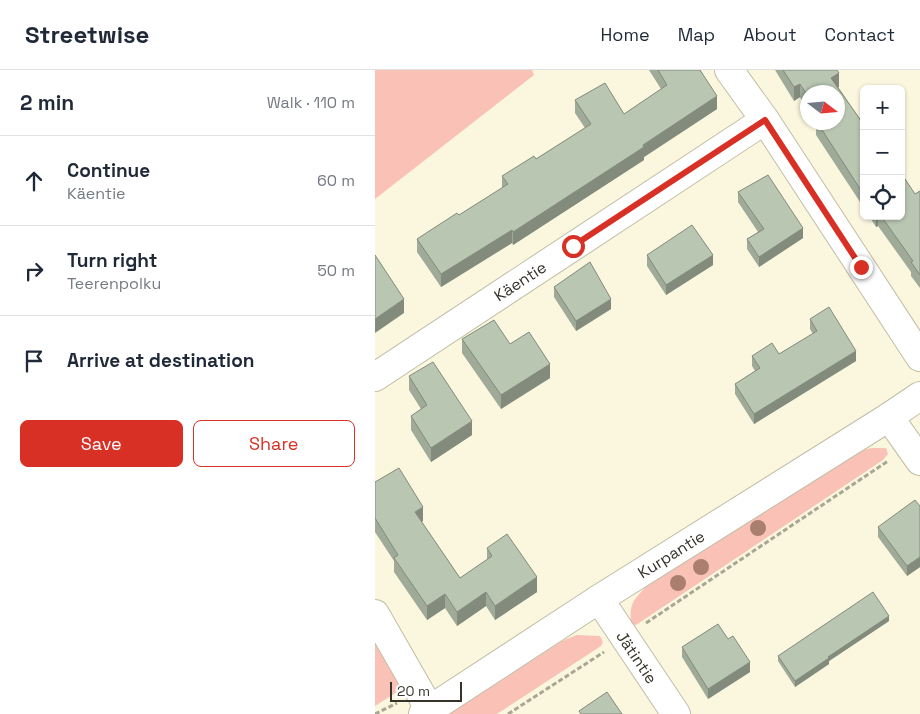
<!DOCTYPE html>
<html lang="en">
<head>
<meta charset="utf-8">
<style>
	:root { --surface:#fff; --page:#f6f6f7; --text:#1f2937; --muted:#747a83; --line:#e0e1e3; --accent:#d93025 }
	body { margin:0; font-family:"Space Grotesk",sans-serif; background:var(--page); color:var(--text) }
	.controls { position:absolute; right:15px; top:15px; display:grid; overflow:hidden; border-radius:8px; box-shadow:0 1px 4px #0004 }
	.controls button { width:45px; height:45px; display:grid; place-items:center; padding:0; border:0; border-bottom:1px solid var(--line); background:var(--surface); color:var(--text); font:25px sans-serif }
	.compass { position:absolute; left:425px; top:15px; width:45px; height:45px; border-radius:50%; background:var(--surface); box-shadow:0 1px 4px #0004; rotate:106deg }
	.scale { position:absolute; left:15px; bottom:12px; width:72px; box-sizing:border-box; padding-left:5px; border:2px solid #35332a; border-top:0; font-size:14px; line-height:18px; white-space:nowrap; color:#35332a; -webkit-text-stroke:4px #fff; paint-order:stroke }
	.stop { position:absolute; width:15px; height:15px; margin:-11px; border:4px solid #d93025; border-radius:50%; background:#fff }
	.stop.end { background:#d93025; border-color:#fff; box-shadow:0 1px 5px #0008 }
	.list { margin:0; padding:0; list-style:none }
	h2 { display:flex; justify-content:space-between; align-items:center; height:65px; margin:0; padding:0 20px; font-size:21px }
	h2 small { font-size:16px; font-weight:400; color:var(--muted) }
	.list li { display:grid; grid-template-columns:32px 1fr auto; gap:15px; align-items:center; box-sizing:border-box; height:90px; padding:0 20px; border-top:1px solid var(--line) }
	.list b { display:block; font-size:19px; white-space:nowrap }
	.list p { margin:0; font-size:16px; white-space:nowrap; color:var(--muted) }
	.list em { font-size:16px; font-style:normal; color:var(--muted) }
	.actions { display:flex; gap:10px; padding:15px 20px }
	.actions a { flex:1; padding:11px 0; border:1px solid var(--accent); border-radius:8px; text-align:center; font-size:18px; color:var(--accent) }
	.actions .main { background:var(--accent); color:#fff }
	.icon { flex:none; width:28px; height:28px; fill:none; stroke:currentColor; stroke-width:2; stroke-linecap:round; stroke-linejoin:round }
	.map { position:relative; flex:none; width:545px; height:644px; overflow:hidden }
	header { display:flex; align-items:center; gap:30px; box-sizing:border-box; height:70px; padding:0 25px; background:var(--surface); border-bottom:1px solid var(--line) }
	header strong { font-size:24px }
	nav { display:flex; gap:28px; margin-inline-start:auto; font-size:18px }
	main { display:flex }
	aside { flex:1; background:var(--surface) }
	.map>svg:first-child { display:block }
	.green { fill:#fac2b7 }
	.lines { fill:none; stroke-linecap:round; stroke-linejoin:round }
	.minor-casing { stroke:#c1bda6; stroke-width:30 }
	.path { stroke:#a9a694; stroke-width:3; stroke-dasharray:5 2.5; stroke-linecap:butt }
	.minor { stroke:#fff; stroke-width:28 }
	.tree { fill:#aa7f6f }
	.wall { fill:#9faa98 }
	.shaded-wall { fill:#828b7c }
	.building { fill:#b9c6b1; stroke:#828b7c }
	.route { stroke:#d93025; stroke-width:6 }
	.labels { text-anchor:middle; stroke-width:4; stroke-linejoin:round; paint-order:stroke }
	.street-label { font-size:16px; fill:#35332a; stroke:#fff }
</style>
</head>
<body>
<header>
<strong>Streetwise</strong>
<nav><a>Home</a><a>Map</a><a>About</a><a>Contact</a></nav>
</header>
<main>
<aside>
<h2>2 min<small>Walk · 110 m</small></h2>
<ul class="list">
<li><svg class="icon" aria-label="ahead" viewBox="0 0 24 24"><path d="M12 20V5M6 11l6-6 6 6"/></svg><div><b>Continue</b><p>Käentie</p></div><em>60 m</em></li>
<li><svg class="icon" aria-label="right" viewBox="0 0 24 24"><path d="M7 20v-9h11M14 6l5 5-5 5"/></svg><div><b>Turn right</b><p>Teerenpolku</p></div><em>50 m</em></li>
<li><svg class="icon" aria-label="arrive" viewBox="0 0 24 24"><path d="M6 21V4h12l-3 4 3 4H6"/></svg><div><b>Arrive at destination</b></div></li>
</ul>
<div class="actions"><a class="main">Save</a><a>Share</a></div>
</aside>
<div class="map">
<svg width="545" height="644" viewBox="0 0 545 644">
	<rect width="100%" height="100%" fill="#fbf7df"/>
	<g class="green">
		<polygon points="0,0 157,0 159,5 0,129"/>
		<path d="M497,378H511L513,384L508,390L261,555L256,554C254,534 258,530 272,516L482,381Z"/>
		<polygon points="0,559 33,615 0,636"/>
		<polygon points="202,565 225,566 228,572 226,576 122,644 73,644 189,570"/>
	</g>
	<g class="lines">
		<defs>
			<g id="minor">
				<polyline points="354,0 390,50 545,287"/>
				<polyline points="0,307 390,50"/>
				<polyline points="514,347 545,391"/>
				<polyline points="224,529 301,644"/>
				<polyline points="0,544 55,640"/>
				<polyline points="48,644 224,529 514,347 545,326"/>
			</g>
		</defs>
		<use href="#minor" class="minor-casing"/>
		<g class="path">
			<polyline points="271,553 513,391"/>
			<polyline points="0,644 22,633"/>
			<polyline points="133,644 229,582"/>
		</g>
		<use href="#minor" class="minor"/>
	</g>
	<g class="tree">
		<circle cx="383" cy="458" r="8"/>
		<circle cx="326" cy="497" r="8"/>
		<circle cx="303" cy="513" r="8"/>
	</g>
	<g class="wall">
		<polygon points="274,0 325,0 342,39 269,87 269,90 138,175 137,173 66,217 42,182 42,169 84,145 127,118 127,106 161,89 210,58 200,43 200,30 249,44 286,19"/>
		<polygon points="400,0 462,0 464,17 463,17 489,55 489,138 441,65 441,52 462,52 432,22 432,39 425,27 419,31"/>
		<polygon points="545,121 545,218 536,206 536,202 503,156 501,157 494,146 526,146 540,124"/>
		<polygon points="363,122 428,168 384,197 372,179 372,169 383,162 363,132"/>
		<polygon points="272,185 338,195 291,225 272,196"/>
		<polygon points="179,217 236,239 201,261 179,227"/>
		<polygon points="435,249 481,291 379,354 360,324 360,314 380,301 377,296 377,286 404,284 438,264 435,259"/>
		<polygon points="87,269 135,274 175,308 126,339 87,283"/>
		<polygon points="34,306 97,365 56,392 36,360 36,346 46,339 34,320"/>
		<polygon points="0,412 48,451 46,452 85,508 112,490 112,478 162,522 120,550 111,536 82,556 70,538 52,550 19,502 19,491 0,462"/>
		<polygon points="545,436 545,497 532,506 503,467 503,457"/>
		<polygon points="514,551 454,591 454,594 420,617 403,591 403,586"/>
		<polygon points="307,577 375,602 333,629 307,587"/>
	</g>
	<g class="shaded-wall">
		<polygon points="464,3 464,17 456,22 456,8"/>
		<polygon points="425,14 425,27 419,31 419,17"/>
		<polygon points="342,26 342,39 269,87 269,90 138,175 138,162"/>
		<polygon points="501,146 503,146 503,156 501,157"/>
		<polygon points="428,158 428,168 384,197 384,187"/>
		<polygon points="137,160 137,173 66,217 66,204"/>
		<polygon points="338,185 338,195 291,225 291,215"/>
		<polygon points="29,229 29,243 0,263 0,249"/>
		<polygon points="236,229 236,239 201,261 201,251"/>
		<polygon points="481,281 481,291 379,354 379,344"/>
		<polygon points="175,294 175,308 126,339 126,325"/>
		<polygon points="97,351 97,365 56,392 56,378"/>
		<polygon points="48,437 48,451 40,456 40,442"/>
		<polygon points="545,487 545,497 532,506 532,496"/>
		<polygon points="162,507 162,522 120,550 120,536"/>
		<polygon points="111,522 111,536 82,556 82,542"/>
		<polygon points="70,524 70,538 52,550 52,536"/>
		<polygon points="514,546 514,551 454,591 454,594 420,617 420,611 453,587"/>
		<polygon points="375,592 375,602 333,629 333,619"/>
	</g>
	<g class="building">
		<polygon points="283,0 325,0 342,26 268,75 269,77 138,162 137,160 66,204 42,169 82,143 84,145 133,114 127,106 159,86 161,89 216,54 200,30 230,13 249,44 292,15"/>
		<polygon points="408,0 462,0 464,3 456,8 489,55 489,125 442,52 462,52 462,22 432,22 432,25 425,14 419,17"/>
		<polygon points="526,103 540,124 545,121 545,205 536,192 538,191 506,146 526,146"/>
		<polygon points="393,105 428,158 384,187 372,169 389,159 363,122"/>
		<polygon points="317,155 338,185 291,215 272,185"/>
		<polygon points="0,185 29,229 0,249"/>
		<polygon points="215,192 236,229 201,251 179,217"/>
		<polygon points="454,237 481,281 379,344 360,314 385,298 377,286 397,273 404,284 442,261 435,249"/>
		<polygon points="119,250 135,274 154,262 175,294 126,325 87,269"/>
		<polygon points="58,292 97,351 56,378 36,346 52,335 34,306"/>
		<polygon points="24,398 48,437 40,442 85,508 117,486 112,478 132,464 162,507 120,536 111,522 82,542 70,524 52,536 19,488 23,485 0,448 0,412"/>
		<polygon points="540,430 545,436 545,487 532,496 503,457"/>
		<polygon points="498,522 514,546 453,587 454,588 420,611 403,586"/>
		<polygon points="343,554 353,569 358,566 375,592 333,619 307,577"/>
		<polygon points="232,622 247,644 206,644 204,641"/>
	</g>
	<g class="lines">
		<polyline class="route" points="198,176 390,50 486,197"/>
	</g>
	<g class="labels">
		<g class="street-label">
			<text transform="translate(145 211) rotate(-33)" y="6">Käentie</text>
			<text transform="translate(296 484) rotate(-32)" y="6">Kurpantie</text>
			<text transform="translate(262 587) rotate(56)" y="6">Jätintie</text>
		</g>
	</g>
</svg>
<div class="controls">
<button>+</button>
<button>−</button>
<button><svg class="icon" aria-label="locate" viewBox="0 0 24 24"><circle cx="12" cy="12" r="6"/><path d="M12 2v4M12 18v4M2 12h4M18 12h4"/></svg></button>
</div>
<svg class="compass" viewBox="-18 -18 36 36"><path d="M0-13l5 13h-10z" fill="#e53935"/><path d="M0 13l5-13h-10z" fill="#747a83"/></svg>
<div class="scale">20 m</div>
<div class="stop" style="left:198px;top:176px"></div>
<div class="stop end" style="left:486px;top:197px"></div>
</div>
</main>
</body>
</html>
